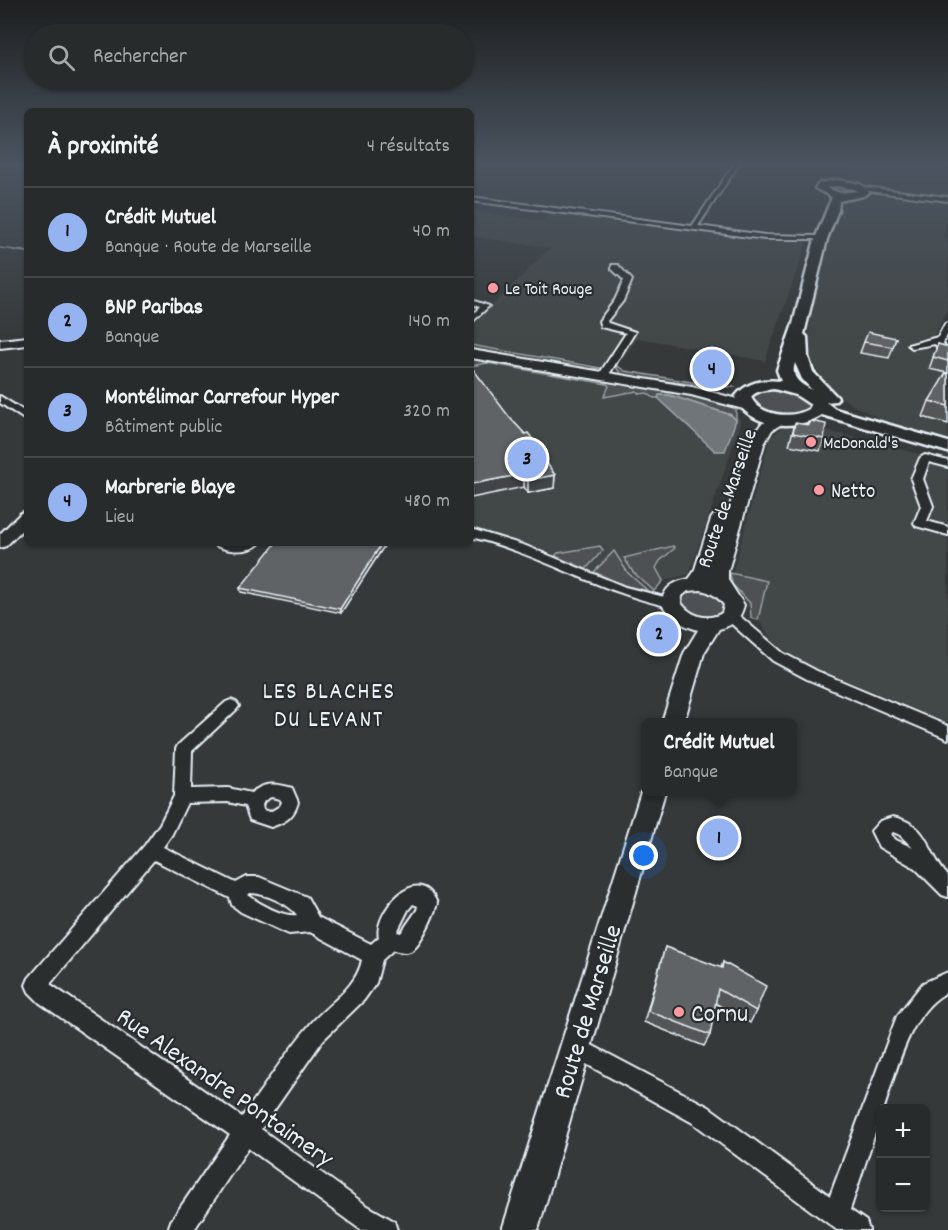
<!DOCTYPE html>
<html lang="fr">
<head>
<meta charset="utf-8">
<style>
	:root { --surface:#282b2c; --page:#343738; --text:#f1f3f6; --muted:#a5a7a9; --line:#444748; --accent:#95b2f1 }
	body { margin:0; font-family:Dekko,sans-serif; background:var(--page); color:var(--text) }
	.controls { position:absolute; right:18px; bottom:18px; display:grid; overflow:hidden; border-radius:9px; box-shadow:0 2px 4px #0004 }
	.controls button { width:54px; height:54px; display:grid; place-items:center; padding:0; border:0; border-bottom:2px solid var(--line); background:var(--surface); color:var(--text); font:30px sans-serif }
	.you { position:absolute; left:644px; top:856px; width:21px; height:21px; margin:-15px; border:4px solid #fff; border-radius:50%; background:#1a73e8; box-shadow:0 0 0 9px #1a73e833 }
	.badge { display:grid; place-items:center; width:39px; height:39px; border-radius:50%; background:var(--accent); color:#111; font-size:20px; font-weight:700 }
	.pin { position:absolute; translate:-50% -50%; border:3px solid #fff; box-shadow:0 2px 6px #0006 }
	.popup { position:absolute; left:641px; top:718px; width:156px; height:78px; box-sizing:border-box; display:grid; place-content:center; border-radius:9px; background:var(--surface); filter:drop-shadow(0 2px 4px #0005); font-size:20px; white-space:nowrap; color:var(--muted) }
	.popup b { font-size:22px; color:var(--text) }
	.popup::after { content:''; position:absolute; left:50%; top:100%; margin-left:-12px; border:12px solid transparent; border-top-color:var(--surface) }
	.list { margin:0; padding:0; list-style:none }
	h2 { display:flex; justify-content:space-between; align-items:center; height:78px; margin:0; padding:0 24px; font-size:26px }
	h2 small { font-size:20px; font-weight:400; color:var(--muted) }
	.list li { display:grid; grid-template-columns:39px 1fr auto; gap:18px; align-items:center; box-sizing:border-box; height:90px; padding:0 24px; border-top:2px solid var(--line) }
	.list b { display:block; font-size:22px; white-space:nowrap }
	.list p { margin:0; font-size:20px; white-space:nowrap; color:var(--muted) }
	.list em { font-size:20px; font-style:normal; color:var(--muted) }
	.icon { flex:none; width:33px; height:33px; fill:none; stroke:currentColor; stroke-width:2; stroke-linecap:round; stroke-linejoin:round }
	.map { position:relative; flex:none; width:948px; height:1230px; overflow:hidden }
	.search { position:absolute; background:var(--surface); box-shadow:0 2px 4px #0004; left:24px; top:24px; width:450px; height:66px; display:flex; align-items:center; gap:15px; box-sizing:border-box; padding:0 21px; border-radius:33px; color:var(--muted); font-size:22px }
	.panel { position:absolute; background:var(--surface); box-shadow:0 2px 4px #0004; left:24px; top:108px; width:450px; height:438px; border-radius:9px }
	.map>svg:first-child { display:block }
	.built { fill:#424647 }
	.green { fill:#4d5152; stroke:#9aa1a5; stroke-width:1.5 }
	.water { fill:#707579; stroke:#a0a7ac; stroke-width:1.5 }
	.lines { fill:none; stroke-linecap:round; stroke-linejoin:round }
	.stream-far1 { stroke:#a0a7ac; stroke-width:1.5 }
	.stream { stroke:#a0a7ac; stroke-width:2 }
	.minor-casing { stroke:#e8f1f8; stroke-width:4 }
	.tertiary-casing { stroke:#e8f1f8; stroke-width:4 }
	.secondary-casing { stroke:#e8f1f8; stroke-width:4 }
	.primary-casing { stroke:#e8f1f8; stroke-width:5 }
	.minor { fill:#2a2d2e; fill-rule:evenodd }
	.tertiary { fill:#2a2d2e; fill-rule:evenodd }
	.secondary { fill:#2a2d2e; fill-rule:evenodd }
	.primary { fill:#2a2d2e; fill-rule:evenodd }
	.wall { fill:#525557; stroke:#e8f1f8; stroke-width:1.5 }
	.shaded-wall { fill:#424547; stroke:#e8f1f8; stroke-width:1.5 }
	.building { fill:#5f6365; stroke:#e8f1f8; stroke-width:1.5 }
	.poi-dot { fill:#ff9aa2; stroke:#2a2d2e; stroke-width:2 }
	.labels { text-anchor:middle; stroke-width:4.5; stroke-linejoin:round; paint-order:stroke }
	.far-poi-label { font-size:18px; fill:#e8f1f8; stroke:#2a2d2e; text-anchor:start }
	.poi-label { font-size:21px; fill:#e8f1f8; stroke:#2a2d2e; text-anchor:start }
	.street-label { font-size:21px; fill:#e8f1f8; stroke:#2a2d2e }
	.quarter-label { font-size:24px; letter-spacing:1.5px; fill:#e8f1f8; stroke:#2a2d2e }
	.near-street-label { font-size:26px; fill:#e8f1f8; stroke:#2a2d2e }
	.near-poi-label { font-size:26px; fill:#e8f1f8; stroke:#2a2d2e; text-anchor:start }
</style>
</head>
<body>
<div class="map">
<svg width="948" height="1230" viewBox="0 0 948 1230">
	<rect width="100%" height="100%" fill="#35393a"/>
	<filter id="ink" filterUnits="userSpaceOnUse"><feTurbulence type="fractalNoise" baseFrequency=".0167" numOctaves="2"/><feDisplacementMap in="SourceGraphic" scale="12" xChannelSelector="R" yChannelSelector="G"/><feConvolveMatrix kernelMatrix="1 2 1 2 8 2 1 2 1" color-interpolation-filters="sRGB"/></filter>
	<g filter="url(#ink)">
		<g class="built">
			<polygon points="849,164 948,164 948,214 943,236 948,244 948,308 928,349 948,354 948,445 913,435 854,406 826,387 812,361 807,347 811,318 820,267 832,222 840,199 867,195 868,188 847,180"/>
			<polygon points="551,210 767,239 808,239 765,361 638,338 622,359 611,357 604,367 471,344 471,327 550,248 471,236 471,211 542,221"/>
			<polygon points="471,360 660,393 700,403 697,407 740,418 740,426 689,574 667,580 657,587 654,593 632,590 502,536 471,530"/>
			<polygon points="784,425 809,426 948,461 948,723 806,665 775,643 730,582 770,438"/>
		</g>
		<g class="green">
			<polygon points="471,345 601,368 589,369 471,349"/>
			<polygon points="471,356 683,393 724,403 736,408 736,420 731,415 669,395 660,395 658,398 654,398 647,393 640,394 637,391 604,397 609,386 607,384 487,363 471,366"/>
			<polygon points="616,365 625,371 716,386 736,387 716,387 623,376 617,369"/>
			<path d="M769,389L793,392L809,402L810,408C801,419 773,418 762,410C758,407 754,403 751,399L758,392Z"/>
			<polygon points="600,546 603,550 586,569 555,556 558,553"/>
			<polygon points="673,546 675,548 660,561 656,568 663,581 654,591 633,572 624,558"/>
			<polygon points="614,551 628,573 648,591 626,586 594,572"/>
			<polygon points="730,573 767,581 758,620 751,618 750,603 732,584"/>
			<path d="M696,589L711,591L725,603L724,611C711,621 682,617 682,597L690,591Z"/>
		</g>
		<polygon class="water" points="659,395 669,395 731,415 736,420 725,451 715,451 658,398"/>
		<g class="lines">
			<g class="stream-far1">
				<polyline points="796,236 810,236"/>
				<polyline points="0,248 23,251"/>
			</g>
			<polyline class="stream" points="13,250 27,252"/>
			<defs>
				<g id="minor">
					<polygon points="734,164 739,164 698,226 765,235 816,236 818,239 765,239 471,201 471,197 692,226"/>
					<polygon points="863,187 948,197 948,201 861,190"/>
					<polygon points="612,265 618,265 632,280 623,301 607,321 608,323 635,332 608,376 603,379 598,376 626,333 601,327 599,321 615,300 624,280 612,269"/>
					<polygon points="471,300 489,306 471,323 471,316 480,307 471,304"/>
					<polygon points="948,323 948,334 943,343 948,354 942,354 935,344 912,348 908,345 938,337 945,324"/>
					<polygon points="0,396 27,413 27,421 0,403"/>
					<polygon points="925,455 948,461 948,467 929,462 923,479 933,506 927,521 948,527 948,535 916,526 914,523 921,506 911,479 920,458"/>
					<path d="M471,529L526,546L625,587L676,600L678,603L671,607C601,593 540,554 471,537Z"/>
					<path d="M212,543H260C250,554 223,552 212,543Z"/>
					<polygon points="731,611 736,613 783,653 817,671 948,726 948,739 807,679 773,661 726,619 724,616 726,613"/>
					<path d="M231,700L236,702L239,706L236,710L192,751L191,789L228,788L251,793C264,782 276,783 292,788L298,802C294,817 286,822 271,827L250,820L245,806L228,802L187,803L172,834L163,847L236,883L247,877H259L307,897L318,917L371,944L379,937C373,914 418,859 437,903C434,916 422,941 412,950C407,954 399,951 393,950L382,960L376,983L364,1000L323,1040L261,1129L366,1205L394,1221L397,1230H361L248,1148L194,1230H168L171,1221L230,1135L40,1003L29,992L26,985L29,978L145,845L160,824L174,796L176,749L178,745L226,702ZM271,797L280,799L282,802L280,806L270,812L263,810L262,805L264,801ZM154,860L230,898L232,905L241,912L282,931L289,934L310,932L362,960C356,990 326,1004 308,1027C284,1055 264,1087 242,1117L50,984ZM250,893C264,893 290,904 297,915C282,917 260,904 248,895ZM413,904L418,906L417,910L401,933L397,932L408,910Z"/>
					<path d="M893,817C930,824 927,854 948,876V897L942,895L915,868L879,847L871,831L880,821ZM893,832L900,835L913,848L896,840L890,834Z"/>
					<path d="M948,972V992C910,1009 896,1072 884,1108H880V1118L850,1210L866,1221L869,1230H837L693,1123L568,1054L564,1047L568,1040L575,1036L582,1040L709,1107L830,1196L897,1016L923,983Z"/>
				</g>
				<polygon id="tertiary" points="27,511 27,525 6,546 0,548 0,534 21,513"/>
				<g id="secondary">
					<polygon points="27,337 27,345 0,348 0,340"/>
					<polygon points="471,350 692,387 752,403 754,406 747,410 691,395 471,358"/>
					<path d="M781,416L788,420L772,430L764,444L728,571V580L744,605C740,620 734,625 719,629L704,653L684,722H662L684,653L698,630C681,625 671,619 661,603C665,587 673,582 689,579L694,572L711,519L714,515L720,514L727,516L748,444L761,424ZM701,590C711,592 718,597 724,605L722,613C707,622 691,616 681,603L682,596L688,591Z"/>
					<polygon points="646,785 646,792 665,792 538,1230 502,1230 641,792"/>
				</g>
				<path id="primary" d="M836,180L860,184L869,192L863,196L839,201L838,210L827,239L804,334L807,337L808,357L813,372L838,398L836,401L826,402L835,409L948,442V452L822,415C796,432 748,428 735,397C746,382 763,379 781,381L777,370L793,324L815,239L832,197L815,188L820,183ZM836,186L854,189L857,191L840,193L826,188ZM795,363L802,379L812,390C800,384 790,378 795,363ZM774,389L796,395L811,405L809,409C793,419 760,417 751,397C757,390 765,390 774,389Z"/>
			</defs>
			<use href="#minor" class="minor-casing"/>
			<use href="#tertiary" class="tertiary-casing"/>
			<use href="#secondary" class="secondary-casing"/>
			<use href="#primary" class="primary-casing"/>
			<use href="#minor" class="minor"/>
			<use href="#tertiary" class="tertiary"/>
			<use href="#secondary" class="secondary"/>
			<use href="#primary" class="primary"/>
		</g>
		<g class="wall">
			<polygon points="896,338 889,358 860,353 864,342"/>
			<polygon points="938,344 948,347 948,373 929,369"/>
			<polygon points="948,374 948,424 923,417 929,401"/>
			<polygon points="510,418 525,434 537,445 537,450 555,475 554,488 528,493 524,487"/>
			<polygon points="795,423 824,439 820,451 789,445"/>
			<polygon points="386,543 341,613 241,592 240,588"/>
			<polygon points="665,947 721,968 723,962 756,1011 750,1023 715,1003 710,1035 704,1046 644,1022"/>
		</g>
		<g class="shaded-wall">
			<polygon points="524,474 524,487 471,498 471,484"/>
			<polygon points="555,475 554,488 528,493 528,480"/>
			<polygon points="382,543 386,543 341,613 340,609"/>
		</g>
		<g class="building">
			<polygon points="868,332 896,338 893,347 864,342"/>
			<polygon points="938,344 948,347 948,361 933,357"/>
			<polygon points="473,369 510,418 525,434 528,433 537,445 534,445 555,475 528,480 524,474 471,484 471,370"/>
			<polygon points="946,373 948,374 948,406 929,401"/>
			<polygon points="811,421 826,424 824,439 793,433 795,423 809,425"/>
			<polygon points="276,543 382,543 340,609 240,588"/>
			<polygon points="665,947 722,968 723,962 766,986 756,1011 718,989 710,1035 648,1011"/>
		</g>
	</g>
	<linearGradient id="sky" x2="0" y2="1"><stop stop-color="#1d1f20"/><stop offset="0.49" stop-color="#4b5460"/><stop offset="1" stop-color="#4b5460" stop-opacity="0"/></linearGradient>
	<rect width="948" height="336" fill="url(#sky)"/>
	<g class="poi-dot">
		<circle cx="493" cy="288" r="6"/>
		<circle cx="811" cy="442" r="6"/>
		<circle cx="819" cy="490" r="6"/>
		<circle cx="679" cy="1012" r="6"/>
	</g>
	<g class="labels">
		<g class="far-poi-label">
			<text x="505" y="294">Le Toit Rouge</text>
			<text x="823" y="448">McDonald's</text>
		</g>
		<g class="poi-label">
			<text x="831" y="497">Netto</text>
		</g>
		<g class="street-label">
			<text transform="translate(726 498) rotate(-71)" y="7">Route de Marseille</text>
		</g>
		<g class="quarter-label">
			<text x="329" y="698">LES BLACHES<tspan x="329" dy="28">DU LEVANT</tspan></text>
		</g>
		<g class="near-street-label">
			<text transform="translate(586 1011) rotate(-73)" y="9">Route de Marseille</text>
			<text transform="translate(226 1086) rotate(35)" y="9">Rue Alexandre Pontaimery</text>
		</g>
		<g class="near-poi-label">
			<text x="691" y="1021">Cornu</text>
		</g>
	</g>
</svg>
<div class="controls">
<button>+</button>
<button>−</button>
</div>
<div class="you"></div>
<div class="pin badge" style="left:719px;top:838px">1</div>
<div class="popup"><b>Crédit Mutuel</b>Banque</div>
<div class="pin badge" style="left:659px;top:634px">2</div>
<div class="pin badge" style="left:527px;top:459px">3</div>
<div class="pin badge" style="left:712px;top:369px">4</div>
<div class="search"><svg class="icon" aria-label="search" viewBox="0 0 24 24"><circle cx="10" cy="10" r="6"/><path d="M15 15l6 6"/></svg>Rechercher</div>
<section class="panel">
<h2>À proximité<small>4 résultats</small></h2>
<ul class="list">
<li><span class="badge">1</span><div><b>Crédit Mutuel</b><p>Banque · Route de Marseille</p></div><em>40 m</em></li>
<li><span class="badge">2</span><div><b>BNP Paribas</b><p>Banque</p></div><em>140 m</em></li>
<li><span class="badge">3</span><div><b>Montélimar Carrefour Hyper</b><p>Bâtiment public</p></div><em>320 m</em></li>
<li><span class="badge">4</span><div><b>Marbrerie Blaye</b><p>Lieu</p></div><em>480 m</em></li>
</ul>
</section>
</div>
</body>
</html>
